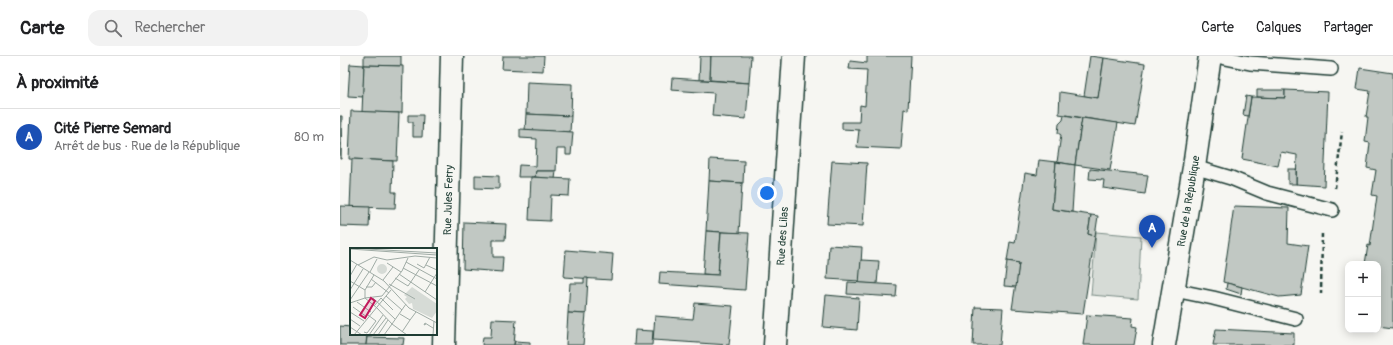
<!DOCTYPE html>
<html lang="fr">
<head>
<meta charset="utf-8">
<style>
	:root { --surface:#fff; --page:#f2f2f2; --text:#202124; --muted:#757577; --line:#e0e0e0; --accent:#db2777 }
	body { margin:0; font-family:Pangolin,sans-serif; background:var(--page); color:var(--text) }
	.controls { position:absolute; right:12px; bottom:12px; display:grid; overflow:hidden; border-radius:8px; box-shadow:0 2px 10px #0003 }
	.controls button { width:36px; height:36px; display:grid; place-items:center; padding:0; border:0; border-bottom:1px solid var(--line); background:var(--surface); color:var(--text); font:20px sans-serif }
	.you { position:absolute; left:427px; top:137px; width:14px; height:14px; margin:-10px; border:3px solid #fff; border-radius:50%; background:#1a73e8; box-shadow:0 0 0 6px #1a73e833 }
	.badge { display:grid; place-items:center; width:26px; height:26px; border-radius:50%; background:var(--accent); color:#fff; font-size:13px; font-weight:700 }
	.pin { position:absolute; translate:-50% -33px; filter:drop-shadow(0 1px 2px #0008) }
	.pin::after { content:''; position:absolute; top:21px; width:14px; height:12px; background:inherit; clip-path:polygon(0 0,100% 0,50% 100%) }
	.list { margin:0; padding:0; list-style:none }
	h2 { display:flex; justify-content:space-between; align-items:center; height:52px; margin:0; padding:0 16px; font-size:17px }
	h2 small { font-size:13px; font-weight:400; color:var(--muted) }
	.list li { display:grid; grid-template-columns:26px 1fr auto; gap:12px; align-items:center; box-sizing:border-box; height:56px; padding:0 16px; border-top:1px solid var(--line) }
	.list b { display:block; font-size:15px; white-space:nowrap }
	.list p { margin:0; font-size:13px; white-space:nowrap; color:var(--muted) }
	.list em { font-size:13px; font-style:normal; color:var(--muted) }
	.icon { flex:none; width:22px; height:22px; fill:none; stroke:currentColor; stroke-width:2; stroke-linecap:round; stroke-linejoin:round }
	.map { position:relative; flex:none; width:1053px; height:289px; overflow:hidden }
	header { display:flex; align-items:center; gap:24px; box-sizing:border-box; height:56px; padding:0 20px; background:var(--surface); border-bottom:1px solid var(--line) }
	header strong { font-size:19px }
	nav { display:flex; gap:22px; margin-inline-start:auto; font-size:14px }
	.search { width:280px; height:36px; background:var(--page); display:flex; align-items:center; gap:10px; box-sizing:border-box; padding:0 14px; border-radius:12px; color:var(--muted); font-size:15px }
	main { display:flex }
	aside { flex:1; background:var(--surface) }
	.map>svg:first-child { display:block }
	.green { fill:#d6dbd6; stroke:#7a8c85 }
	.building { fill:#c1c8c3; stroke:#1f3d34 }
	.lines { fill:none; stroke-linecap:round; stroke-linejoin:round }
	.service-casing { stroke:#1f3d34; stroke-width:16 }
	.minor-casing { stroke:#1f3d34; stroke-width:25 }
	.tertiary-casing { stroke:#1f3d34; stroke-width:25 }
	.path { stroke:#1f3d34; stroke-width:2.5; stroke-dasharray:4 3; stroke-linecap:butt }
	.service { stroke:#f6f6f2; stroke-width:13 }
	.minor { stroke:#f6f6f2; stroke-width:22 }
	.tertiary { stroke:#f6f6f2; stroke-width:22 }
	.labels { text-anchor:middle; stroke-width:4; stroke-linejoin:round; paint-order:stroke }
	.street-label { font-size:11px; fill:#1f3d34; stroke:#f6f6f2 }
	.inset-road { fill:none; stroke:#a0aca6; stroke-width:1 }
	.view { fill:#c2185b; fill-opacity:0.15; stroke:#c2185b; stroke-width:2 }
	.inset-edge { fill:none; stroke:#1f3d34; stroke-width:2 }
</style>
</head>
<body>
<header>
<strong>Carte</strong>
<div class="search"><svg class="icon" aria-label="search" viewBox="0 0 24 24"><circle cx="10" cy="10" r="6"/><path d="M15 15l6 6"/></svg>Rechercher</div>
<nav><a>Carte</a><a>Calques</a><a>Partager</a></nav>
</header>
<main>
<aside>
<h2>À proximité<small></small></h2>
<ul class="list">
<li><span class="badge" style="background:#1a4fb4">A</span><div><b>Cité Pierre Semard</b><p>Arrêt de bus · Rue de la République</p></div><em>80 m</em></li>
</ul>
</aside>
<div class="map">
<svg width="1053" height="289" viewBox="0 0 1053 289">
	<rect width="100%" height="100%" fill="#f6f6f2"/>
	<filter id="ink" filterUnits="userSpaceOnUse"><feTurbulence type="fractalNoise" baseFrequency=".025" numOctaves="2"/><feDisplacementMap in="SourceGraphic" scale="8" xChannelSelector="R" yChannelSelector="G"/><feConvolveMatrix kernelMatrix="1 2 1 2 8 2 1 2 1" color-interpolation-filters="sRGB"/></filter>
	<g filter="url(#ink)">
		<polygon class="green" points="756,176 801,180 798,243 751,239"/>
		<g class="building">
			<polygon points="24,0 61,0 61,10 24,9"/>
			<polygon points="163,0 204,0 203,15 162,13"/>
			<polygon points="360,0 371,0 370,24 359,24"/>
			<polygon points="371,0 411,0 409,27 370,24"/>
			<polygon points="527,0 571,0 568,54 564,53 561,93 517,91 519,74 502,73 502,66 519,66 520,49 525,50 527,14 509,13 510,5 527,7"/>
			<polygon points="750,0 764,2 758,42 744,40"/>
			<polygon points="764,2 805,8 795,70 719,58 720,36 758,42"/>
			<polygon points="10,8 24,9 23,41 8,40"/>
			<polygon points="24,9 63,10 62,57 22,56"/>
			<polygon points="1020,12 1053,17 1053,272 1038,270 1038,208 1025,208 1028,189 1030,190 1037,140 1032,139 1036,114 1027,112 1030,87 1025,86 1028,61 1026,61 1030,35 1017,33"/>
			<polygon points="332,22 409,27 406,63 372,60 374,37 331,34"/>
			<polygon points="187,26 232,28 231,60 186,58"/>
			<polygon points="917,34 945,34 945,42 917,41"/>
			<polygon points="945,34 988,36 984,130 956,128 957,99 941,96 938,110 902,103 911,41 945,42"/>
			<polygon points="906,40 911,41 908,60 903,59"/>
			<polygon points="11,55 59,57 57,105 9,103"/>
			<polygon points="186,58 231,60 230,76 185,74"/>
			<polygon points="68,59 83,59 82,81 73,81 73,66 68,66"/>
			<polygon points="724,59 742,62 735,109 717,106 721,79 718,77 719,68 723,64"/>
			<polygon points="0,60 2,60 1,103 0,103"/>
			<polygon points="742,62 778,67 770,114 735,109"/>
			<polygon points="180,73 233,76 231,99 226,99 226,93 217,93 216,115 196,115 195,121 178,121 179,109 196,110 197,83 180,82"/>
			<polygon points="12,103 53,105 52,136 56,136 55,152 10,151"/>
			<polygon points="370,103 404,105 403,127 369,125"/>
			<polygon points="699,104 716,106 712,153 751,159 748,178 755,180 743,258 672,253 679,207 667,205 670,186 675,187 685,117 697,119"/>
			<polygon points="492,105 527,107 523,170 487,168"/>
			<polygon points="716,106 735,109 732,156 712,153"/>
			<polygon points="750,113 808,119 805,138 763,132 764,124 749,123"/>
			<rect x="948" y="113" width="8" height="15"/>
			<polygon points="196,115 216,115 215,123 195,121"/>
			<polygon points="135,119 159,120 159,133 135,132"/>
			<polygon points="191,121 230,123 229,140 211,139 210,165 189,164"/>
			<polygon points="369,125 402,127 399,177 366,175"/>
			<polygon points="0,150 30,151 29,171 0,170"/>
			<polygon points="894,150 949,152 948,187 968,190 961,239 939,241 883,226"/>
			<polygon points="751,159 758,160 755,180 748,178"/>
			<polygon points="124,166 166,168 165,184 153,184 153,201 163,201 162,216 123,213"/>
			<polygon points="366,175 381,176 378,219 363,218"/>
			<polygon points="381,176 409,177 405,234 319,228 320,216 378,219"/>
			<polygon points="489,189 522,191 520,225 487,223"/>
			<polygon points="226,194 273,198 271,224 224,221"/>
			<polygon points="521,204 539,205 537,228 519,227"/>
			<polygon points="667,205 679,207 676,231 664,230"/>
			<polygon points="244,222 248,222 246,258 228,257 230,227 244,227"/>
			<polygon points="508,226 557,229 556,241 507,238"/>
			<polygon points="887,227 902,231 901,238 886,233"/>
			<polygon points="486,239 519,242 517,274 483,271"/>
			<polygon points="355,247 393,250 389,289 313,284 315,260 353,263"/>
			<polygon points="635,251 663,252 660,289 633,289"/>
			<polygon points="228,257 246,258 243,289 226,289"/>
			<polygon points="747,259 793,262 792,270 797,271 794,289 743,289"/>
			<polygon points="152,263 176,264 174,289 142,289 143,281 151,281"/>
			<polygon points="0,270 11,271 11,278 27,278 26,289 0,289"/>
			<polygon points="876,273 954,277 954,289 873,289"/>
			<polygon points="295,274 313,275 312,289 294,289"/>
			<polygon points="27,281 64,282 63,289 26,289"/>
			<polygon points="175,285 190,286 190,289 174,289"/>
		</g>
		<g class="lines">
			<defs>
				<g id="service">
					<polyline points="876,0 910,7 991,13"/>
					<polyline points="854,111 891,122 927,137 992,154"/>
					<polyline points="834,234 873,242 956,263"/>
				</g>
				<g id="minor">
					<path id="s1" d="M104,289L112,0"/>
					<path id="s2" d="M435,289L454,0"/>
				</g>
				<g id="tertiary">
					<path id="s3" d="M824,289L854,111L870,0"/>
				</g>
			</defs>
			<use href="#service" class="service-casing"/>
			<use href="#minor" class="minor-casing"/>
			<use href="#tertiary" class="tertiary-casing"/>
			<g class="path">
				<polyline points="995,132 1002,76"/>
				<polyline points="981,238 982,176"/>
			</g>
			<use href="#service" class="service"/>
			<use href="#minor" class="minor"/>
			<use href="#tertiary" class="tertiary"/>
		</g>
	</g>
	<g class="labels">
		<g class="street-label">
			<text dy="4" stroke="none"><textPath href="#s1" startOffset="145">Rue Jules Ferry</textPath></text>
			<text dy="4" stroke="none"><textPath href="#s3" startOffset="146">Rue de la République</textPath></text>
			<text dy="4" stroke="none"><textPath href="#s2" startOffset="109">Rue des Lilas</textPath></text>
		</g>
	</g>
	<g transform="translate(10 192)">
		<rect width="87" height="87" fill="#f6f6f2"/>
		<path d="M27 21a5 5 0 1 1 10 0a5 5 0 1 1-10 0ZM62,39L87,56V63L82,70L63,61L62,55L59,56L55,51L57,49L54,47Z" fill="#d6dbd6"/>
		<path class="inset-road" d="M0,0L87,5M0,1L87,7M0,12L34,33L59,60L87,75M56,14L87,31M37,15L51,24M67,16L74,20L80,9M8,17L24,9L37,12L65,8L87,10M76,17L87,22M53,20L87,38M20,24L27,11M49,26L87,52M0,28L7,16M45,30L58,38L69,22M21,31L39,45M33,32L43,19M0,33L15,42M39,36L65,51M16,39H22L26,34M0,42L13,21M15,42V50L32,48L52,23L58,10M15,42L24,27M75,44L87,25M36,48L52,62M23,50L45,71M0,52L19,24M7,54L21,64M0,55L15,50L27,60L42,76L34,87M56,56L42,76L57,87M24,58L31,50L43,62M3,59L17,69M0,64L14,73M50,66L60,72L66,64M0,71L10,78M76,76L74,77L75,75L83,80M0,79L12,87M14,84L17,85L26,73L18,67M52,84L60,72M4,87L41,42M19,87L33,67M23,87L36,70M28,87L38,72M83,87L84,73"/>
		<path class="view" d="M21,50L25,53L15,70L10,67Z"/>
		<rect width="87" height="87" class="inset-edge"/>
	</g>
</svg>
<div class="controls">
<button>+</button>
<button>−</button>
</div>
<div class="you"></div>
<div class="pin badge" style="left:812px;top:192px;background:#1a4fb4">A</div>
</div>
</main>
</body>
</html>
